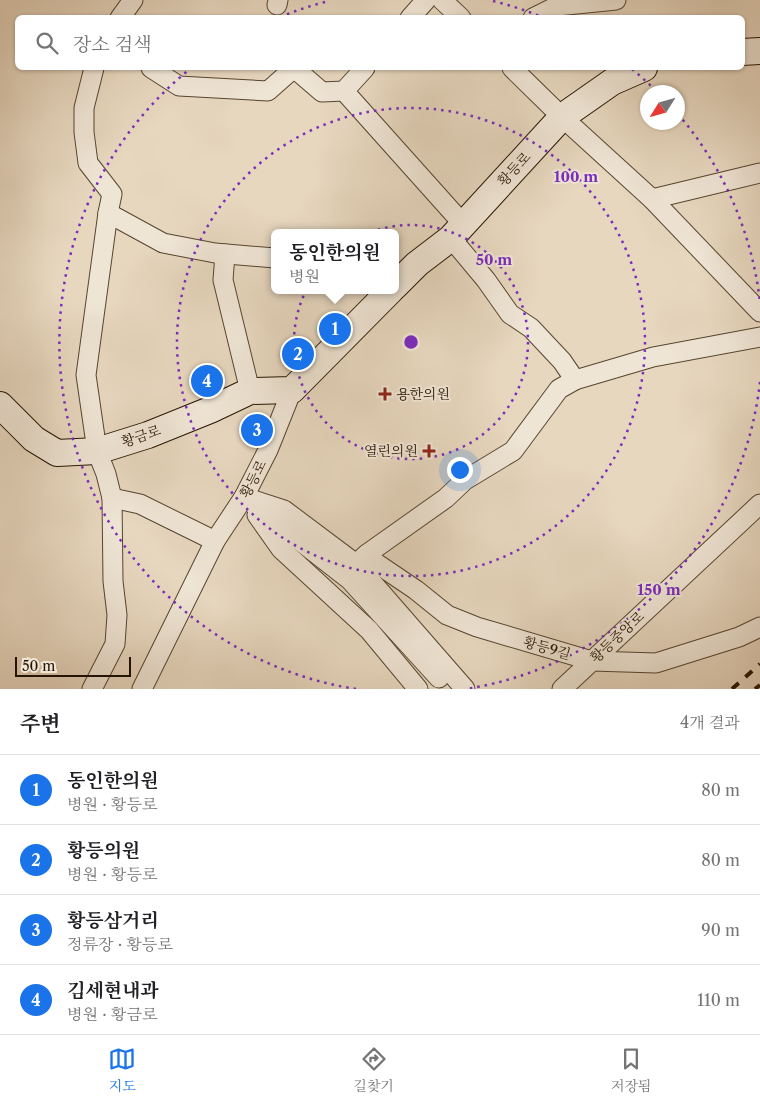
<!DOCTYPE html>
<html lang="ko">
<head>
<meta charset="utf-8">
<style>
	:root { --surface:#fff; --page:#f6f6f6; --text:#202124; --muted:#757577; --line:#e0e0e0; --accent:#1a73e8 }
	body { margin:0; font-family:"Libre Caslon Text","Noto Serif KR",serif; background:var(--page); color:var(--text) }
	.compass { position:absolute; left:640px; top:85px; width:45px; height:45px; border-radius:50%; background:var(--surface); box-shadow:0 1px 4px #0004; rotate:233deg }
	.scale { position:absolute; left:15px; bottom:12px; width:116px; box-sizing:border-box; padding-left:5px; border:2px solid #261400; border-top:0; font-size:14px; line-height:18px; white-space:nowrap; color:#261400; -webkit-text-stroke:4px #efe5d5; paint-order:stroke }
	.you { position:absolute; left:459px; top:469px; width:18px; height:18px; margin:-12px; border:4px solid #fff; border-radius:50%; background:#1a73e8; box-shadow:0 0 0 8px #1a73e833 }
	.badge { display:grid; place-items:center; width:32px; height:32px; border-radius:50%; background:var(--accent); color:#fff; font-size:16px; font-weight:700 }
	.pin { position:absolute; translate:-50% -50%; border:2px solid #fff; box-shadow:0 1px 5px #0006 }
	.popup { position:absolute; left:271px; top:229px; width:128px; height:65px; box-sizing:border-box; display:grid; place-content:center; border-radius:8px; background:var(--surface); filter:drop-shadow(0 1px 4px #0005); font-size:16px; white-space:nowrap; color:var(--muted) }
	.popup b { font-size:19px; color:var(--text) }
	.popup::after { content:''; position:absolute; left:50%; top:100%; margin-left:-10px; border:10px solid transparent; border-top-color:var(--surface) }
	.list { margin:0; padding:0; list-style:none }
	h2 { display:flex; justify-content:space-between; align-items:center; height:65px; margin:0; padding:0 20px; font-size:21px }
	h2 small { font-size:16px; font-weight:400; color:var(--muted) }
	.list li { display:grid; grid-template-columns:32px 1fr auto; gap:15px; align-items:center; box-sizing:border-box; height:70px; padding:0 20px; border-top:1px solid var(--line) }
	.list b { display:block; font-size:19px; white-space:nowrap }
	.list p { margin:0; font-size:16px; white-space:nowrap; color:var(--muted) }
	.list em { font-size:16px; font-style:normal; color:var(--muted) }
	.icon { flex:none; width:28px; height:28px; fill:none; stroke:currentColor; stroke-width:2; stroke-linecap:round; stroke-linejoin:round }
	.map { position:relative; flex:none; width:760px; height:689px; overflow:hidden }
	.search { position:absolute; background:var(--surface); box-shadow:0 1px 4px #0004; left:15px; right:15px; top:15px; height:55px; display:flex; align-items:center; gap:12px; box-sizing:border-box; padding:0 18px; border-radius:8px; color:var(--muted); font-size:19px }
	.sheet { height:345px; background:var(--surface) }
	nav { display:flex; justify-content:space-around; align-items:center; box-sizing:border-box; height:70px; border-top:1px solid var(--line); background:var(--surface); font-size:14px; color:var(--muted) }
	nav a { display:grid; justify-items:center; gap:2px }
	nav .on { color:var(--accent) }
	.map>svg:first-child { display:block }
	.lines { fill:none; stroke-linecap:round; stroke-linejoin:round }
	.minor-casing { stroke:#564530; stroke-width:21 }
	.secondary-casing { stroke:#261400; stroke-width:28 }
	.minor { stroke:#efe5d5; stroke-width:19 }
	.secondary { stroke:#efe5d5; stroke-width:26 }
	.rail { stroke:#261400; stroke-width:4; stroke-dasharray:9 9; stroke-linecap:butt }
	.ring { fill:none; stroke:#7b2cbf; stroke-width:2.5; stroke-dasharray:2.5 5 }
	.poi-dot { fill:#8f2418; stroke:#efe5d5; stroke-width:2 }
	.labels { text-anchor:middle; stroke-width:4; stroke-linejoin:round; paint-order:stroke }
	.street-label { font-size:14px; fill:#261400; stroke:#efe5d5 }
	.poi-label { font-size:14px; fill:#261400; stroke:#efe5d5; text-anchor:start }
	.centre { fill:#7b2cbf; stroke:#efe5d5; stroke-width:2.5 }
	.ring-label { font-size:15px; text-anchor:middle; font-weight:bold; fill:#7b2cbf; stroke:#efe5d5; stroke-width:4; stroke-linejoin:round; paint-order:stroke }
</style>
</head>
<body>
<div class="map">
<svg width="760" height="689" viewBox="0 0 760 689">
	<rect width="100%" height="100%" fill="#e7d7bf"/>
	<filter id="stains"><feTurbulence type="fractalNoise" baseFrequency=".004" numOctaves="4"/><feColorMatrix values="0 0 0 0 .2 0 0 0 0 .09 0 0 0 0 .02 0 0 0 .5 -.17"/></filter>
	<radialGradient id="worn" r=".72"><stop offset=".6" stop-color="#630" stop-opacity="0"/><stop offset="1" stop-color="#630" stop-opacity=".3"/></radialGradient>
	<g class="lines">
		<defs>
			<g id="minor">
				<polyline points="442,0 461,18"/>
				<polyline points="277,5 278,0"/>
				<polyline points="120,18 133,0"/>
				<polyline points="410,18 426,0"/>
				<polyline points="533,18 557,6 616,0"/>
				<polyline points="94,68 84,108 84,132 88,163 112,194 108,213 86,375 97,451 106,474 112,498 140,504 215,541"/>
				<polyline points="151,68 179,86 268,91 294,68 322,92 344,91 365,68"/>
				<polyline points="512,68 562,117 652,199 760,312"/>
				<polyline points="344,91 463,224"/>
				<polyline points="652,199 760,173"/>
				<polyline points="108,213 163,243 215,253 275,258"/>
				<polyline points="451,238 486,280 510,314 531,328 562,361 575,380"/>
				<polyline points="225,254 223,280 250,391"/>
				<polyline points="244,497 284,510 356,564 465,689"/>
				<polyline points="255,506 350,580 439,678"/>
				<polyline points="257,515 281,549 369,630 418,689"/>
				<polyline points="367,554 446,498 465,480 513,451 559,389 575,380 653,357 760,337"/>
				<polyline points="356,564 367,554 376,563 416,590 447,615 477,627 592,661 656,663 739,637 760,627"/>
				<polyline points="92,689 115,644 117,615 113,581 112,498"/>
				<polyline points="142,689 215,541 244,497 268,450 292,390"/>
				<polyline points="562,689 760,504"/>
			</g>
			<g id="secondary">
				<polyline points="742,52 760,51"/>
				<polyline points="395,286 417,264 451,238 562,117 612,82 644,68"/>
				<polyline points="0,405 34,439 57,453 97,451 148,435 210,410 250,391 292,390 391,290"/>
			</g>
		</defs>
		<use href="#minor" class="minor-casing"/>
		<use href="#secondary" class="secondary-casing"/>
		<use href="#minor" class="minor"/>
		<use href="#secondary" class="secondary"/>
		<g class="rail">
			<polyline points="732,689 760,664"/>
			<polyline points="755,689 760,685"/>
		</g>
	</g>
	<g class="ring">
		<circle cx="411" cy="342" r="117"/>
		<circle cx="411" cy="342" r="234"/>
		<path d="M760 382A351 351 0 0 1 466 689M356 689A351 351 0 0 1 190 69M280 17A351 351 0 0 1 329 1M493 1A351 351 0 0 1 542 17M632 69A351 351 0 0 1 657 92M678 114A351 351 0 0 1 760 302"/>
	</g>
	<g class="poi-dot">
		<path d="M382.5 386.5h5v5h5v5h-5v5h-5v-5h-5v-5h5z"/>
		<path d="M426.5 443.5h5v5h5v5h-5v5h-5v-5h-5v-5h5z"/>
	</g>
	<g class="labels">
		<g class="street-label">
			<text transform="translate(514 169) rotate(-47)" y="5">황등로</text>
			<text transform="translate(141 436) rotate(-19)" y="5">황금로</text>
			<text transform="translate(253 479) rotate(-63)" y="5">황등로</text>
			<text transform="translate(617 637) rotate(-43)" y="5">황등중앙로</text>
			<text transform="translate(547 648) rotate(16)" y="5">황등9길</text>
		</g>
		<g class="poi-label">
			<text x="396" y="399">용한의원</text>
			<text x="418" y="456" text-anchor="end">열린의원</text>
		</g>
	</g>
	<circle cx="411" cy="342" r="8" class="centre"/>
	<g class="ring-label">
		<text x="576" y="182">100 m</text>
		<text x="494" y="265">50 m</text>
		<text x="659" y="595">150 m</text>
	</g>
	<rect width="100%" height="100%" filter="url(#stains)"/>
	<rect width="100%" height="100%" fill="url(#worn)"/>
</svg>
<svg class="compass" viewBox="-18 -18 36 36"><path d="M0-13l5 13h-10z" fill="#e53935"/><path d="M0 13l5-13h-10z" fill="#757577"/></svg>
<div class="scale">50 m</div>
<div class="you"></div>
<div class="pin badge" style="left:335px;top:329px">1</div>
<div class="popup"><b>동인한의원</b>병원</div>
<div class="pin badge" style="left:298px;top:354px">2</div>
<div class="pin badge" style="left:257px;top:430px">3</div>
<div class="pin badge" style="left:207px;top:381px">4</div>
<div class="search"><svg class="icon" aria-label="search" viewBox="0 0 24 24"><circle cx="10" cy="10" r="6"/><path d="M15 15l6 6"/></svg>장소 검색</div>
</div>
<section class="sheet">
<h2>주변<small>4개 결과</small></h2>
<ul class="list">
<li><span class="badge">1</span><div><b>동인한의원</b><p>병원 · 황등로</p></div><em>80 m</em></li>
<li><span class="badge">2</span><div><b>황등의원</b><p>병원 · 황등로</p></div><em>80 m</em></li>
<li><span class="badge">3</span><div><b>황등삼거리</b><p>정류장 · 황등로</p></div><em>90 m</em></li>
<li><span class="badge">4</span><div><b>김세현내과</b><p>병원 · 황금로</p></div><em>110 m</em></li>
</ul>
</section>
<nav>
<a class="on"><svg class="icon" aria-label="map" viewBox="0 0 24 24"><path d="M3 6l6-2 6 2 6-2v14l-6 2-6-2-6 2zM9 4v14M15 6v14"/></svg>지도</a>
<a><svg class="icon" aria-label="directions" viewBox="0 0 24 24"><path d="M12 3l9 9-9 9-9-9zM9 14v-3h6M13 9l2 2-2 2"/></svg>길찾기</a>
<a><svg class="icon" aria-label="saved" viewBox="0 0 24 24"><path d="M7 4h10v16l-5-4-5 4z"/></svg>저장됨</a>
</nav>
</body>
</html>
